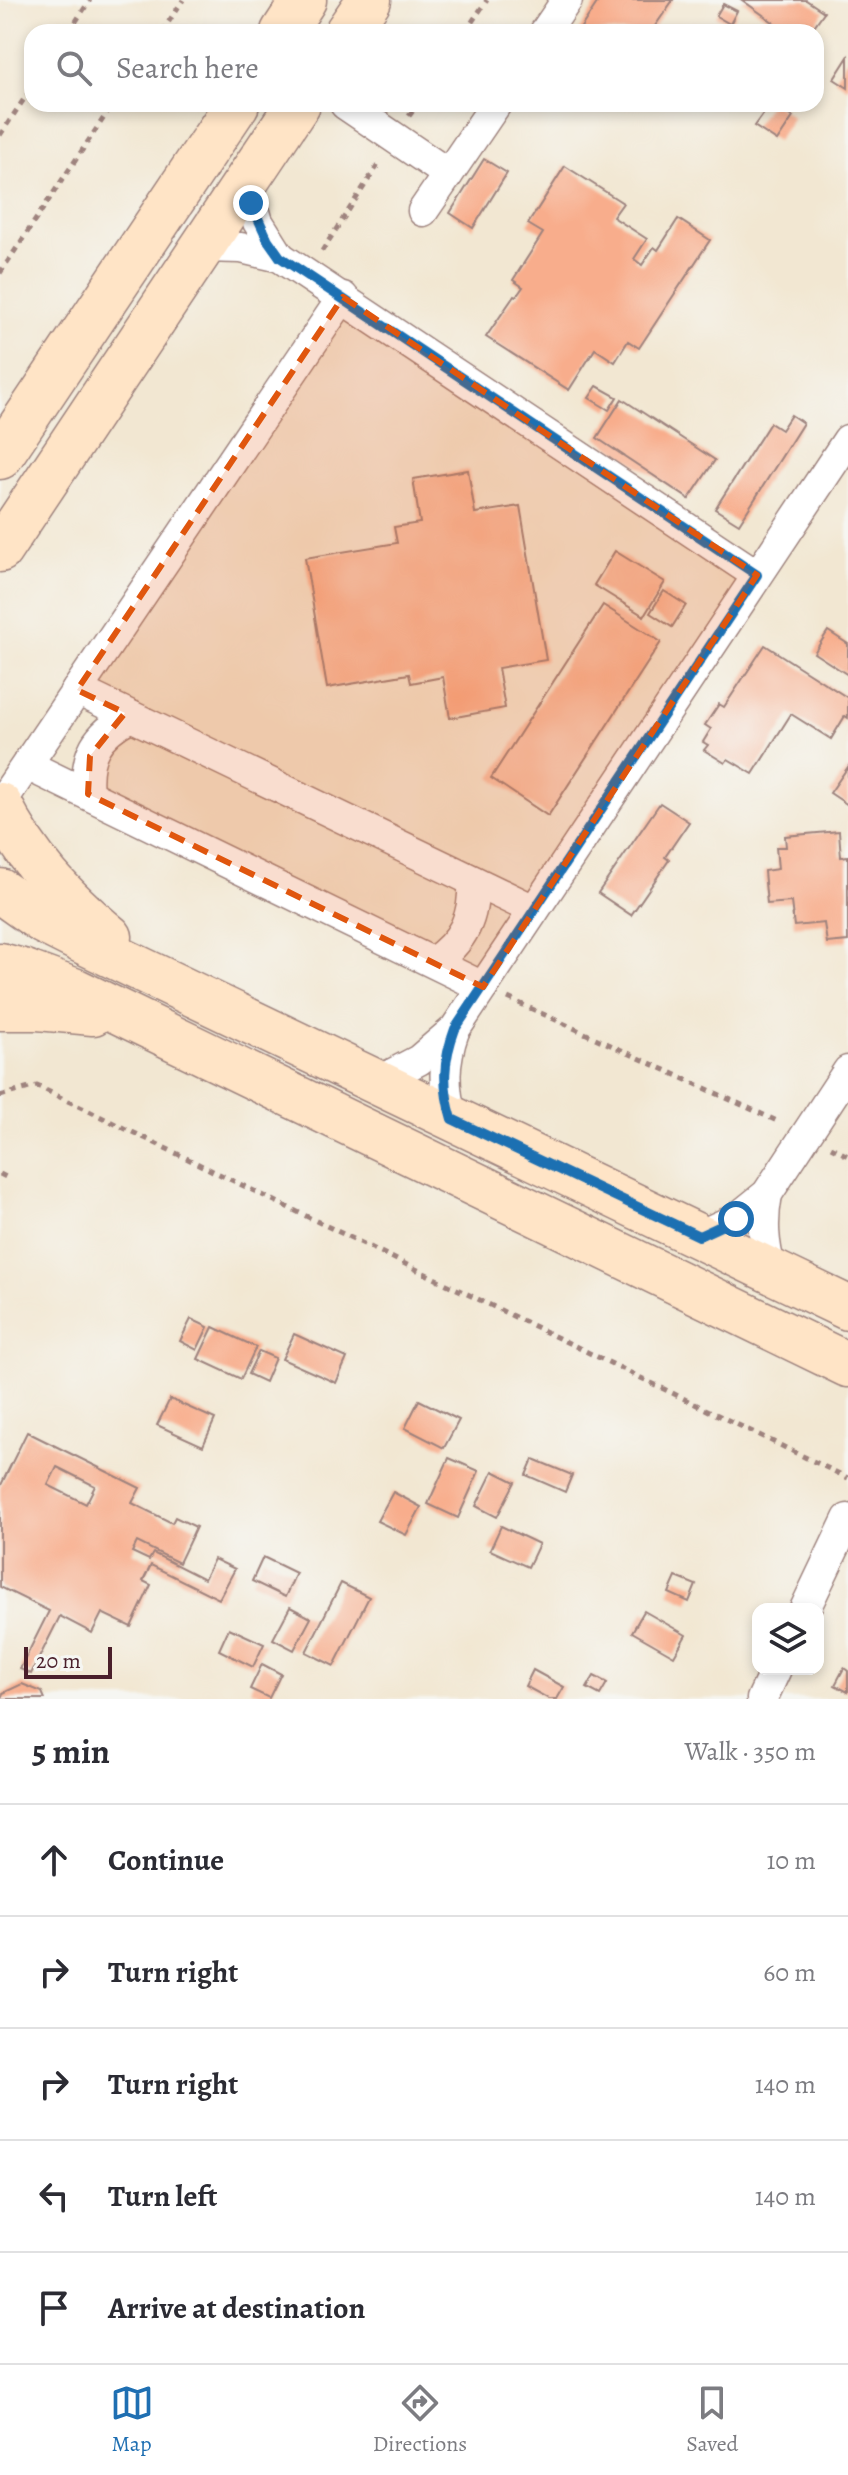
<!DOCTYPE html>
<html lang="en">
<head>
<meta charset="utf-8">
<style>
	:root { --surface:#fff; --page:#f7f7f7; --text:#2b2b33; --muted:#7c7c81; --line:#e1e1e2; --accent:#1f6fb2 }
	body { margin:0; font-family:Alegreya,serif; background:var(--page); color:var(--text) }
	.controls { position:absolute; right:24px; bottom:24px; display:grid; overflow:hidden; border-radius:16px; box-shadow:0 4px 12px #0003 }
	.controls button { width:72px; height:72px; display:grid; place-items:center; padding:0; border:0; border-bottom:2px solid var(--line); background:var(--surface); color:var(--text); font:40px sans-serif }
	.scale { position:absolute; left:24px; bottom:20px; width:88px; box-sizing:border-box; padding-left:8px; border:4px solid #4a1f2b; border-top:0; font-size:22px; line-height:28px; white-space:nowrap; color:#4a1f2b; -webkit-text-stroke:6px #f6f6f2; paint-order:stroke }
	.stop { position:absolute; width:24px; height:24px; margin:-18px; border:6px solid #1f6fb2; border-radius:50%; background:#fff }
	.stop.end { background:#1f6fb2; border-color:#fff; box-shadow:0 2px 8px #0008 }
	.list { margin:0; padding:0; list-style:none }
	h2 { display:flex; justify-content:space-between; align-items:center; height:104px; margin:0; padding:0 32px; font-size:34px }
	h2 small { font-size:26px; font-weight:400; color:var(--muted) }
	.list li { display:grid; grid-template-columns:52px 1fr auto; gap:24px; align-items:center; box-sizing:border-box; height:112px; padding:0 32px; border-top:2px solid var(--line) }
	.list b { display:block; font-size:30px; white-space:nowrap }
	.list em { font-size:26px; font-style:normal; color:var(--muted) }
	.icon { flex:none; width:44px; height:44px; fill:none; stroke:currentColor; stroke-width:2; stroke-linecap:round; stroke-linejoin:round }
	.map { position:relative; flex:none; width:848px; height:1699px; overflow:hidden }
	.search { position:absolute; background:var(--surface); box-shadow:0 4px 12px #0003; left:24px; right:24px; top:24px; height:88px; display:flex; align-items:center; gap:20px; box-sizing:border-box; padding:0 28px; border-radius:24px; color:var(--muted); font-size:30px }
	.sheet { height:664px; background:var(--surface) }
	nav { display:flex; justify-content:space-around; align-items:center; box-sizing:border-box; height:112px; border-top:2px solid var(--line); background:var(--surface); font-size:22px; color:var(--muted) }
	nav a { display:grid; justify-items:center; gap:4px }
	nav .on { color:var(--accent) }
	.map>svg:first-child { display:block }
	.building { fill:#f8ad8c; fill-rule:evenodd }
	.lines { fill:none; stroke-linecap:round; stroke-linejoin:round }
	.street-casing { stroke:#9e837e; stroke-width:33 }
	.secondary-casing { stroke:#9e837e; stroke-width:47 }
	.path { stroke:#9e837e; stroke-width:5; stroke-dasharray:6 6; stroke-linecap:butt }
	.street { stroke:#fff; stroke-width:30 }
	.secondary { stroke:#ffe4c6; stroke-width:44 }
	.route { stroke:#1f6fb2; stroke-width:10 }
	.marked { fill:#e0560e; fill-opacity:0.2; stroke:#e0560e; stroke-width:6; stroke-dasharray:16 10; stroke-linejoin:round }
</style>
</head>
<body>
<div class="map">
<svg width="848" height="1699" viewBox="0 0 848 1699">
	<rect width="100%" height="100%" fill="#f6f6f2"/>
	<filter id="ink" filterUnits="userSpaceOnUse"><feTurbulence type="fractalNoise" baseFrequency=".0125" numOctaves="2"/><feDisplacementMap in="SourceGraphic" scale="16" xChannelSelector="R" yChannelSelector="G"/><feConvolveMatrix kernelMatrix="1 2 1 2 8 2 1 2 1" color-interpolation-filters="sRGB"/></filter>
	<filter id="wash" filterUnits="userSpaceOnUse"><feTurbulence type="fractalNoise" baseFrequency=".006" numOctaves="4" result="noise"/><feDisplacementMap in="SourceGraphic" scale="32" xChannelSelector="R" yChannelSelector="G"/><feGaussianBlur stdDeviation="1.8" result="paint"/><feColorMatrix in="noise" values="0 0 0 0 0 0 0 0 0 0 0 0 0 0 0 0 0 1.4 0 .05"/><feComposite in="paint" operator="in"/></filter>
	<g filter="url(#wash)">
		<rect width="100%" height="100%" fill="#f2e7d2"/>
		<g id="blocks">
			<g class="building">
				<polygon points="599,0 673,0 653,29 657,32 578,32"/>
				<polygon points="742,0 806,0 824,12 810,32 787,32"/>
				<polygon points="723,4 737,11 730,24 716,16"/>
				<polygon points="848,57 848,88 834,79"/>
				<polygon points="770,104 775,104 793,117 777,141 754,126"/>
				<polygon points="484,159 507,173 473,228 450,213"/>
				<polygon points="565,166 623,203 613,217 647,239 634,259 642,265 654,247 658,250 678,219 710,240 639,348 628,341 615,362 595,349 569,390 486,337 514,296 516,297 523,287 513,280 543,233 528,224"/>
				<polygon points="597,386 617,397 609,410 589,398"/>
				<polygon points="622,399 715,460 689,499 597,438"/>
				<polygon points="791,415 803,423 739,524 715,509 770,423 781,430"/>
				<polygon points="468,470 475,513 520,506 546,660 498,668 505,708 450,718 443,677 411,683 409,674 327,688 305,558 397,543 394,527 420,523 413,479"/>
				<polygon points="615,551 665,582 644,616 594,585"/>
				<polygon points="664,591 686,605 672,627 650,613"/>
				<polygon points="603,605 661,642 548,816 491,778"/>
				<polygon points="828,631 848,644 848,675 814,653"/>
				<polygon points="765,645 848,698 848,718 845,716 831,739 791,714 753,774 728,759 725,763 704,750 708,745 703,742 711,729 705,725 719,704 724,707"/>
				<polygon points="848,767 848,805 830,793"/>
				<polygon points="660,803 689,822 665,857 669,860 631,915 598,893"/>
				<polygon points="839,831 841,857 848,856 848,941 827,943 824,923 794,926 791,902 767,904 764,871 778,869 776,847 786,847 785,836"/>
				<polygon points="191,1319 208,1327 197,1350 180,1341"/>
				<polygon points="213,1327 256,1347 241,1379 198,1359"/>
				<polygon points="294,1334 347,1358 336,1383 282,1359"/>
				<polygon points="259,1351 275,1358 265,1382 248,1374"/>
				<polygon points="170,1399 215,1419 203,1446 157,1425"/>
				<polygon points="419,1400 459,1420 444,1448 405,1428"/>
				<path d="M27,1432L140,1488L132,1503L172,1523L175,1517L196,1527L179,1563L137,1542L132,1552L149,1560L153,1553L204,1579L214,1559L235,1569L219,1599L151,1565L143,1581L151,1585L131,1627L102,1613L92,1633L60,1616L31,1674L20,1669L49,1611L0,1587V1487ZM57,1467L95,1486L86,1504L48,1485Z"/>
				<polygon points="449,1458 479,1471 458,1518 428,1504"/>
				<polygon points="533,1459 572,1475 565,1492 526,1475"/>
				<polygon points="493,1471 515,1482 497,1517 476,1506"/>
				<polygon points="393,1492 421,1507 406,1535 377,1521"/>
				<polygon points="501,1526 539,1544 528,1567 490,1550"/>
				<polygon points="263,1557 296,1573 285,1597 252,1581"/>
				<polygon points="676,1577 696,1585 689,1602 669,1593"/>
				<polygon points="341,1583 369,1597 334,1666 306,1652"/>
				<polygon points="290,1607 311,1618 294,1650 273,1639"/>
				<polygon points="644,1611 686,1635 674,1656 632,1632"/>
				<polygon points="229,1628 264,1644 253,1667 219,1650"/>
				<polygon points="262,1664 281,1674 269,1698 250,1689"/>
				<polygon points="844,1668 848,1671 848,1692 835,1685"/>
				<polygon points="533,1670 564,1687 557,1699 549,1699 525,1686"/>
				<polygon points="594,1676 607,1683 600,1695 587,1688"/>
				<polygon points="22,1684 42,1692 45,1699 1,1699 3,1693"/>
			</g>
		</g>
	</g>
	<g filter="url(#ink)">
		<use href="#blocks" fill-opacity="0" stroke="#9e837e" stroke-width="2"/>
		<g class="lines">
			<defs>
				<g id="street">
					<polyline points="545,32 567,0"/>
					<polyline points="345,104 448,174"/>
					<polyline points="246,182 258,222 280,257"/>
					<polyline points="423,211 496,104"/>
					<polyline points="202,247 241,248 280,257 757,575"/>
					<polyline points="77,690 534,910"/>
					<polyline points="27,765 483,987"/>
					<path d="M88,794C84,755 96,734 131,716"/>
					<polyline points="0,804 343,297"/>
					<path d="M433,962C463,942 475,917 473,881"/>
					<polyline points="377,1082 419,1060 455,1029 848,440"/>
					<path d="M452,1119C443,1087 443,1062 454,1031"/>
					<path d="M767,1194C762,1221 763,1243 771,1270"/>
					<polyline points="699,1236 736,1219 767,1194 848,1071"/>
					<polyline points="805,1609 848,1519"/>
					<polyline points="762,1699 776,1669"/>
				</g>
				<g id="secondary">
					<polyline points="283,32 304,0"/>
					<polyline points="347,32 369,0"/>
					<polyline points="0,457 237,104"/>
					<polyline points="0,550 298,104"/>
					<path d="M0,805C28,861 63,897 110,937"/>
					<polyline points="0,891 44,922 84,942 848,1308"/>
					<polyline points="0,965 22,971 76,991 848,1365"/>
					<polyline points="0,1008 38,1008 93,1013"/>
				</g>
			</defs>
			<use href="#street" class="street-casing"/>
			<use href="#secondary" class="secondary-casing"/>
			<g class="path">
				<polyline points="69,32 90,0"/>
				<polyline points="162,32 183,0"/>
				<polyline points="465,32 487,0"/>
				<polyline points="409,116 418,104"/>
				<polyline points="0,135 32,87"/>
				<polyline points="322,251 380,162"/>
				<polyline points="0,273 113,104"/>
				<polyline points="508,998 779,1122"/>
				<polyline points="0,1096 37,1086 848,1478"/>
				<polyline points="831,1147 848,1156"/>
				<polyline points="0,1174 6,1177"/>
			</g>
			<use href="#street" class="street"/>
			<use href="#secondary" class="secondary"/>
		</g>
	</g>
	<g class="lines" filter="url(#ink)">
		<path class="route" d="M251,203L268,240L280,257L757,575L455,1029C443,1061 442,1086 452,1119L699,1236L736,1219"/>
	</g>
	<path class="marked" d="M343,297L757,575L483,987L88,794L90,756L125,713L77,690Z"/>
</svg>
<div class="controls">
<button><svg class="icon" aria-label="layers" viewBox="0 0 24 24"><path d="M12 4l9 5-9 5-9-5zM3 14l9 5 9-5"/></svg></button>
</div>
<div class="scale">20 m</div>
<div class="stop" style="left:736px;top:1219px"></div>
<div class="stop end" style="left:251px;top:203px"></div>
<div class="search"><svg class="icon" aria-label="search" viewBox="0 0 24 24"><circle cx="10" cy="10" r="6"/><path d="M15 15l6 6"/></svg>Search here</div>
</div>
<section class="sheet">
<h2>5 min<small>Walk · 350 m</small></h2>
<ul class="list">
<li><svg class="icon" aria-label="ahead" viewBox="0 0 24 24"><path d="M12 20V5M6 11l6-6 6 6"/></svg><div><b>Continue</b></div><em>10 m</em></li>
<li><svg class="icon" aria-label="right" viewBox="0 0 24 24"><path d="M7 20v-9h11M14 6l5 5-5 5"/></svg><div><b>Turn right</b></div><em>60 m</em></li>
<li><svg class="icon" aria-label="right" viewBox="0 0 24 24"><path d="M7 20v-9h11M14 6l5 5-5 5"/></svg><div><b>Turn right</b></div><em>140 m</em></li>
<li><svg class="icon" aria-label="left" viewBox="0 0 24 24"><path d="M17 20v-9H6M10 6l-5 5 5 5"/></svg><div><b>Turn left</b></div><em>140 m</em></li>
<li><svg class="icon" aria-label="arrive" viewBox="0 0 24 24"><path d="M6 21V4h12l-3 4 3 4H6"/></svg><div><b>Arrive at destination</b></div></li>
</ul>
</section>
<nav>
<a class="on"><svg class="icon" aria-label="map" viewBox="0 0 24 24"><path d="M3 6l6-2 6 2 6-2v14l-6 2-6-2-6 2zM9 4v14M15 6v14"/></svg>Map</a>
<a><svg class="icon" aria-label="directions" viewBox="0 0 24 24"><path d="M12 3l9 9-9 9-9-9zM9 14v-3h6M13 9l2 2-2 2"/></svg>Directions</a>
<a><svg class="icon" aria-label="saved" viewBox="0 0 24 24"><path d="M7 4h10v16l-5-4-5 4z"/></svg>Saved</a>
</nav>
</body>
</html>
